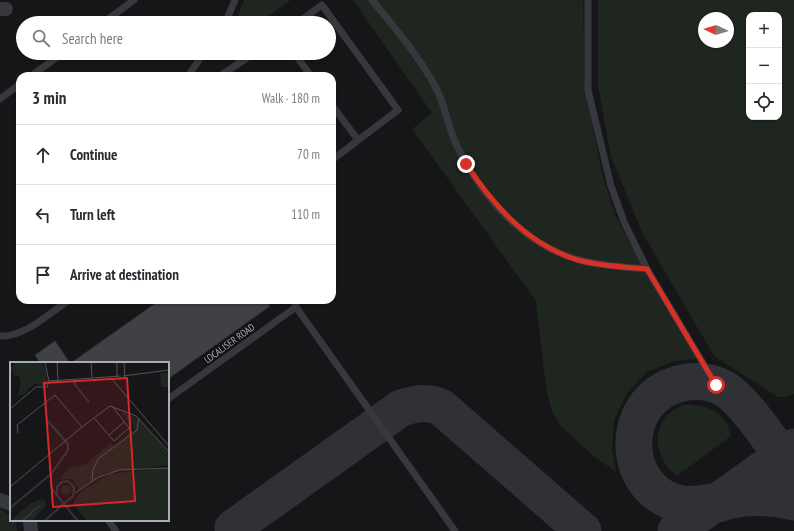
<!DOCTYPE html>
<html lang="en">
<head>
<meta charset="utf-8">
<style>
	:root { --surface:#fff; --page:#f2f2f3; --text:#2b2b33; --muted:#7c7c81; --line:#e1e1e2 }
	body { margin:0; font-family:"PT Sans Narrow",sans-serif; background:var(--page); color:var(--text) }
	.controls { position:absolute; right:12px; top:12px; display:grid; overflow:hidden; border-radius:8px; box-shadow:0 1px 3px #0004 }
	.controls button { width:36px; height:36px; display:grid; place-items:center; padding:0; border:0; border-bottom:1px solid var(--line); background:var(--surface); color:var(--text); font:20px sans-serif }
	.compass { position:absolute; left:698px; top:12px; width:36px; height:36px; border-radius:50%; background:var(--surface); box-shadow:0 1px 3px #0004; rotate:274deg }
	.stop { position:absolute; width:12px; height:12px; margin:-9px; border:3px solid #d93025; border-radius:50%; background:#fff }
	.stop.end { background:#d93025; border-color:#fff; box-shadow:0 1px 4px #0008 }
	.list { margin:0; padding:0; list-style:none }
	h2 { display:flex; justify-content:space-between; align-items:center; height:52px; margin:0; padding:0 16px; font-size:17px }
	h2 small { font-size:13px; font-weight:400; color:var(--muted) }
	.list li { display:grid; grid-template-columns:26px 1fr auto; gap:12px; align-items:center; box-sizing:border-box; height:60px; padding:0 16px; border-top:1px solid var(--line) }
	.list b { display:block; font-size:15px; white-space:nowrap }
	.list em { font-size:13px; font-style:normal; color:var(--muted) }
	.icon { flex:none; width:22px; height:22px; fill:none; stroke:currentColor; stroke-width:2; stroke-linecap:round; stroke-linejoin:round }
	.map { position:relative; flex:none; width:794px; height:531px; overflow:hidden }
	.search { position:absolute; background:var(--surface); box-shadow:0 1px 3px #0004; left:16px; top:16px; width:320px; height:44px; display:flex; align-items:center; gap:10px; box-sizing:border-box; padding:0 14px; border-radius:22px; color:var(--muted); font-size:15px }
	.panel { position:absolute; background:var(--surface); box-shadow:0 1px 3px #0004; left:16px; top:72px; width:320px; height:232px; border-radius:12px }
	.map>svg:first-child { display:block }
	.green { fill:#1e261f; fill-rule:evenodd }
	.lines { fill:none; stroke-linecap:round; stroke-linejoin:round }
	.taxiway { stroke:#303135; stroke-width:37 }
	.building { fill:#404145; stroke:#303034 }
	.lane { stroke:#37383d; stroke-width:7 }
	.street { stroke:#37383d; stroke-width:14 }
	.route { stroke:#d93025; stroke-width:5 }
	.labels { text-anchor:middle; stroke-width:3.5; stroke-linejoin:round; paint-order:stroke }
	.street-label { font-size:10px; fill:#a8adb8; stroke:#111113 }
	.inset-river { fill:none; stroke:#2c353c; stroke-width:2 }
	.inset-road { fill:none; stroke:#505258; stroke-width:1 }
	.view { fill:#d62828; fill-opacity:0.15; stroke:#d62828; stroke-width:2 }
	.inset-edge { fill:none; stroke:#a8adb8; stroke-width:2 }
</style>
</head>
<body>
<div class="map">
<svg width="794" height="531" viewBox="0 0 794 531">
	<rect width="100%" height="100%" fill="#161618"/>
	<g class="green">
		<polygon points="244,0 291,0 258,23 235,23"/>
		<polygon points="353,0 583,0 585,87 602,173 616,217 662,302 698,359 675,361 647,372 627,393 614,421 612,449 616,472 591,454 560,425 552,412 546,387 536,301 412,129 432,113"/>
		<path d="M598,0H794V394L785,397H778L714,356L643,234L611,157L598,86ZM749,15H779V117H749ZM704,18H728V42H704Z"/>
		<path d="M683,405C706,404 726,411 731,436L677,476C658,461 650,435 667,415C671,411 678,408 683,405Z"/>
		<path d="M0,509C8,513 12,518 16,524L17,531H0Z"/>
	</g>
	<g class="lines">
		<g class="taxiway">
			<path d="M718,501C706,503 694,506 682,504C620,493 617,401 678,384C694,379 711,381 725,389C747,403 778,451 794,474"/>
			<path d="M718,504C743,495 768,496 794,502"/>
			<path d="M233,528L401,408C415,404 428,400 442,408L583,531"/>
			<polyline points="676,531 794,447"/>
		</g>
	</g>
	<g class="building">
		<polygon points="160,300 266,300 270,306 168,379 168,363 71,363"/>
		<polygon points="55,341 70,363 40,363 35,355"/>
	</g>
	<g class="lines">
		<g class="lane">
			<path d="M372,0C395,28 419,56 436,88C446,107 448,129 458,148C482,197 524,245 579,260C601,266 624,267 647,269"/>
			<polyline points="588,0 588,90 611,186 624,222 647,269 716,385"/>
			<polyline points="103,23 134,0"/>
			<polyline points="225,23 235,0"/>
			<polyline points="297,23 322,5 398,110 332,160"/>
			<polyline points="294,53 311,76"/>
			<polyline points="31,76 63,53"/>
			<polyline points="188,76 204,53"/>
			<polyline points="220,76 254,53"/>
			<polyline points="0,99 20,84"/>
			<polyline points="332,105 358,140"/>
			<polyline points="296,307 455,531"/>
			<path d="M0,336C23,338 50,313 69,300"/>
			<polyline points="168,399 296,307 294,300"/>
			<polyline points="108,520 116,531"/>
		</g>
		<g class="street">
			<polyline points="0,9 6,9"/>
			<polyline points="0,500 11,504"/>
			<polyline points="30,520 31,531"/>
		</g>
	</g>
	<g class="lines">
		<path class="route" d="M466,164C494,206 528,245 578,260C600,266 624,267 647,269L716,385"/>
	</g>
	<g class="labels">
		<g class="street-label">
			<text transform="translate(229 343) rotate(-36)" y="4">LOCALISER ROAD</text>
		</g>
	</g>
	<g transform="translate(10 362)">
		<rect width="159" height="159" fill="#161618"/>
		<path d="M4,0H32L38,13L37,22L31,24L25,21L12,34L8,33L11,19L9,14L3,13ZM150,11H159V25H151ZM111,50L129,57L159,92V103L96,111L69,128L62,117H50L59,106L76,102L101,81L104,84L125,67ZM154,106L159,107V159H77L63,142L69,131L99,112ZM51 128a5 5 0 1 1 10 0a5 5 0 1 1-10 0ZM30,137L35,138L36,143L22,159H0L18,143Z" fill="#1e261f"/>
		<path class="inset-river" d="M41,112V126L68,159M0,146L41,112L58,88V82L37,58M12,159L30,143M34,159L63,134L64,125L58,119L52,120L47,125V133"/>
		<path class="inset-road" d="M35,0L39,19M47,0L48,18M81,0L82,16M107,0V15M114,0L115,17M113,14L159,8M100,15L159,84M64,17L65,23L79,40M0,21L1,5M0,47L26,25H37L39,19L111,14M85,57L104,79L119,66L102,44M8,71L7,63L45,33L72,65L100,44L126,54L159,90M99,73L114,60M82,119L83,108L88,97L127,68L129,56M0,125L72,65M65,131L89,115L109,108L159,106"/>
		<path class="view" d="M117,16L125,139L43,145L34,21Z"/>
		<rect width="159" height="159" class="inset-edge"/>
	</g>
</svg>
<div class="controls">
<button>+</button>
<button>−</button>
<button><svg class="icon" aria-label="locate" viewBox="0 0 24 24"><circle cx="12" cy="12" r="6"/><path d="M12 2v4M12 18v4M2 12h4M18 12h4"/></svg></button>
</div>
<svg class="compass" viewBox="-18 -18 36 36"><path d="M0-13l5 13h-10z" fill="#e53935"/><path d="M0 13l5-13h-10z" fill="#7c7c81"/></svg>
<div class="stop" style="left:716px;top:385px"></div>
<div class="stop end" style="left:466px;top:164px"></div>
<div class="search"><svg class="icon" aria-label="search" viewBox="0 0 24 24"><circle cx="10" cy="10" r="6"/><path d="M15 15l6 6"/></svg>Search here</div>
<section class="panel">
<h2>3 min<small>Walk · 180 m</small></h2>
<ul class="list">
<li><svg class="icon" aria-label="ahead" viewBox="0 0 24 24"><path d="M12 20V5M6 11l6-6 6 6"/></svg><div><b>Continue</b></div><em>70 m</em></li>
<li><svg class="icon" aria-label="left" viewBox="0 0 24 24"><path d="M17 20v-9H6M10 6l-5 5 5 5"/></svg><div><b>Turn left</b></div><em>110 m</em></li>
<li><svg class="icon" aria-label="arrive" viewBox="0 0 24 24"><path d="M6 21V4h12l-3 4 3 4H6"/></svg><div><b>Arrive at destination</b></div></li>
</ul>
</section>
</div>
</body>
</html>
